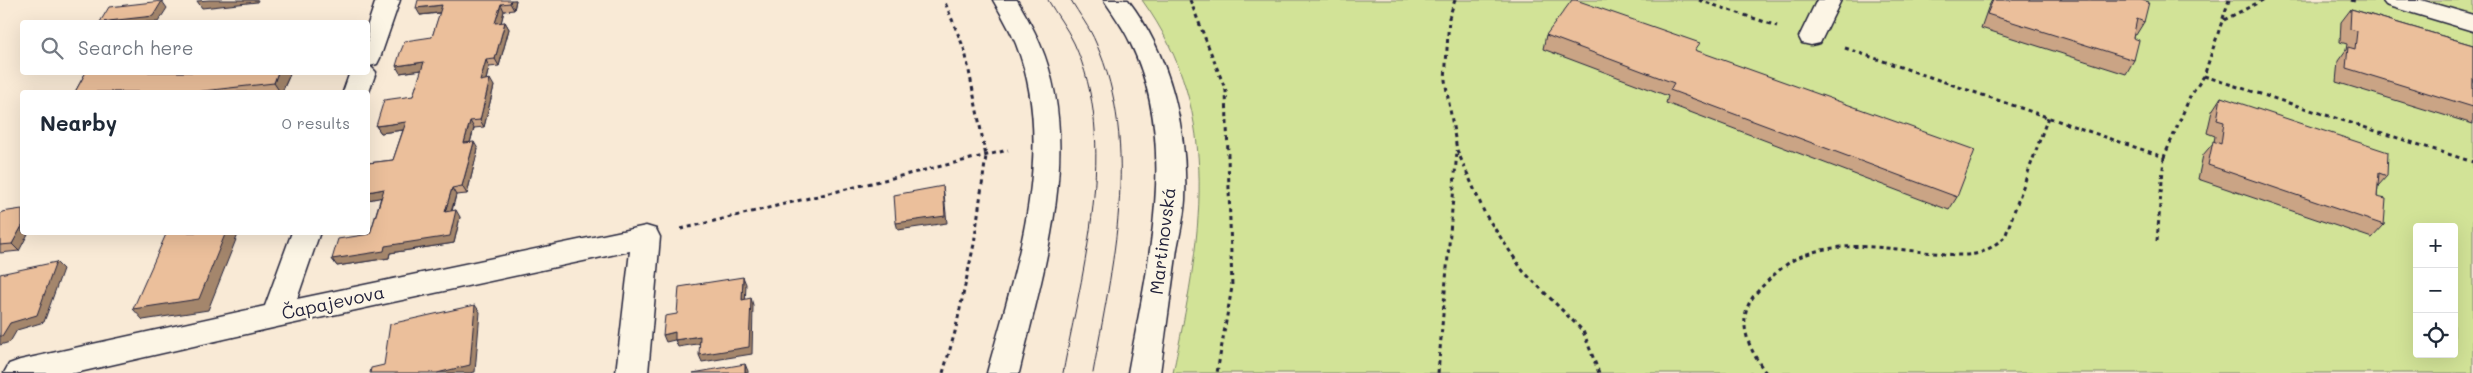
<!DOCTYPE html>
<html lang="en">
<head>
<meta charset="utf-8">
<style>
	:root { --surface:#fff; --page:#f6f6f7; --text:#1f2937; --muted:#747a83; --line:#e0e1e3 }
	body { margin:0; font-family:Mali,sans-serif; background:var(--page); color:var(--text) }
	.controls { position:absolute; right:15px; bottom:15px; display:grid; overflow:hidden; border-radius:5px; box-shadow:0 5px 20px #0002 }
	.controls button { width:45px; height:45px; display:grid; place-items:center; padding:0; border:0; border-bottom:1px solid var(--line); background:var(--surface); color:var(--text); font:25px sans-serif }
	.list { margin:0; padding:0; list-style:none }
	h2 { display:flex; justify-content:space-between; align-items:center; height:65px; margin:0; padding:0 20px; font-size:21px }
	h2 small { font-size:16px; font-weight:400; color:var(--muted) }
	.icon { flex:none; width:28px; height:28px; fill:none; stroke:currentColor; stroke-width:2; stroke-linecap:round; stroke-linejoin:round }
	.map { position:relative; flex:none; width:2473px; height:373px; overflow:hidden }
	.search { position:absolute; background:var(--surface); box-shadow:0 5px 20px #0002; left:20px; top:20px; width:350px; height:55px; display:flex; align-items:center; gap:12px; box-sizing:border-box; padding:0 18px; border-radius:5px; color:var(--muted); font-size:19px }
	.panel { position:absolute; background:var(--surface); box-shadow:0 5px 20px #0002; left:20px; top:90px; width:350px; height:145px; border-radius:5px }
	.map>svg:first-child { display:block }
	.green { fill:#d2e397; stroke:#7a8269; fill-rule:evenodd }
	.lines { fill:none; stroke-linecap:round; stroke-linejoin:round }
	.street-casing { stroke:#22223b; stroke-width:3 }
	.secondary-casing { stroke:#22223b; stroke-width:3 }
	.path { stroke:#22223b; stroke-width:3; stroke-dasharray:4 4; stroke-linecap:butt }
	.street { fill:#fcf5e5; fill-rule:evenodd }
	.secondary { fill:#fcf5e5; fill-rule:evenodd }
	.tram { stroke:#22223b; stroke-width:1 }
	.wall { fill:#caa485; stroke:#22223b }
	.shaded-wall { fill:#a4866c; stroke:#22223b }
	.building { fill:#ebbf9b; stroke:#22223b }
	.labels { text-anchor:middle; stroke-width:5; stroke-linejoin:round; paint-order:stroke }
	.street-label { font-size:18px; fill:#22223b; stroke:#fcf5e5 }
</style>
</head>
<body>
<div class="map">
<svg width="2473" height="373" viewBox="0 0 2473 373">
	<rect width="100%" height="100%" fill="#f9ead6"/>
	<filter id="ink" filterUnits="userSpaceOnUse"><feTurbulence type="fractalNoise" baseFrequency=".02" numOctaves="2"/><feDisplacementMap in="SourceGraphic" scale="10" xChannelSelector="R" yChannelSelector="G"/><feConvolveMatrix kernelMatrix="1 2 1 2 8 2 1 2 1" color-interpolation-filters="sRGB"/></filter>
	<g filter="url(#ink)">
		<path class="green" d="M1142,0H2473V373H1173C1200,243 1226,116 1142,0ZM2417,227H2454V354H2417Z"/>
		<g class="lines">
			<defs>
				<g id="street">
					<polygon points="376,0 400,0 380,58 377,64 370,66 376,72 369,92 368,94 343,92 350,72 368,72 368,24"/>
					<polygon points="1817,0 1841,0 1820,43 1811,45 1802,43 1799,37"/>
					<polygon points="2382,0 2421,0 2473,15 2473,31 2386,5"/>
					<polygon points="646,226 656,229 660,237 648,373 616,373 630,251 277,327 75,373 4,373 9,364 20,360 265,306 292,232 320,232 297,299"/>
				</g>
				<g id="secondary">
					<path d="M993,0H1017C1025,14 1034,29 1040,44C1084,146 1043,271 1019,373H987C1015,270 1058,149 1016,44C1010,29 1001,14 993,0Z"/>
					<path d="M1104,0H1128C1171,56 1188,130 1185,200C1184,217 1180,233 1177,249C1171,290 1166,332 1160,373H1128C1147,267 1180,144 1130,42C1123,27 1113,14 1104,0Z"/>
				</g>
			</defs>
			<use href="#street" class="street-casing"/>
			<use href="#secondary" class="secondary-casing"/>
			<g class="path">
				<polyline points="1190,0 1226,91 1232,287 1217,373"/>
				<polyline points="1455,0 1449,18 1445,80 1457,150 1485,214 1523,271 1583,331 1599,373"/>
				<polyline points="1699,0 1777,26"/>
				<polyline points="2351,0 2358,2"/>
				<polyline points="2224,20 2263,0"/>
				<polyline points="1845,48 2164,157 2190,97 2204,76 2229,0"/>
				<polyline points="2204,76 2473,162"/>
				<polyline points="681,229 1008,150"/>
				<polyline points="2157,241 2164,157"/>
				<polyline points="943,373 955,332 974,244 986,156 965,51 944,0"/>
				<polyline points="1438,373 1457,151"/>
				<path d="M1766,373C1748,348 1733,317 1758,291C1769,279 1781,267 1795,259C1838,238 1889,249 1934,253C1949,254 1965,257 1979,253C1989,250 1997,243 2005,237L2048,117"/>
			</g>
			<use href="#street" class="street"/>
			<use href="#secondary" class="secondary"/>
			<g class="tram">
				<path d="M1048,0C1056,14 1067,28 1074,43C1120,143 1082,270 1063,373"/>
				<path d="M1071,0C1079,14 1090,28 1096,43C1142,147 1112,266 1093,373"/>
			</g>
		</g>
		<g class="wall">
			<polygon points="516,0 514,10 504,11 501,23 505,22 509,29 499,66 489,67 486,80 494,86 484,127 474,128 470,143 478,149 467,194 456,195 452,211 460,217 454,243 390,253 389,258 337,266 332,259 370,234 381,197 368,200 368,163 393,160 403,130 381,133 376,126 413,96 422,70 400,73 432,37 440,13 420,15"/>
			<polygon points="1992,0 2141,0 2144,22 2136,35 2133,34 2133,38 2134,60 2126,74 1981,28 1988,8"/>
			<polygon points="2351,9 2473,45 2473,124 2336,82 2338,61 2346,50 2347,44 2340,42 2341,22"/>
			<polygon points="1546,35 1697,51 1957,197 1949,210 1666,103 1668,96 1543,49"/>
			<polygon points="86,72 291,72 282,92 75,92"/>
			<polygon points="2221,97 2387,176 2378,186 2377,197 2384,225 2372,238 2198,179 2203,155 2214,142 2215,136 2207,133 2212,111"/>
			<polygon points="0,215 19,251 0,253"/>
		</g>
		<g class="shaded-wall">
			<polygon points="209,0 258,0 257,2 202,8 197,1"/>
			<polygon points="511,0 516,0 514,10 510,3"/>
			<polygon points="162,1 167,8 158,22 100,22"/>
			<polygon points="501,4 504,11 499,31 495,23"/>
			<polygon points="442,5 446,12 420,15 416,8"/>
			<polygon points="505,22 509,29 499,66 495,59"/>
			<polygon points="486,60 489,67 484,88 480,81"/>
			<polygon points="424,62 428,69 400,73 396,66"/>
			<polygon points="278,72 291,72 282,92 280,92 274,83"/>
			<polygon points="490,79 494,86 484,127 480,120"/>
			<polygon points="470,121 474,128 468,150 464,143"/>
			<polygon points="406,122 410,129 381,133 376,126"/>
			<polygon points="474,142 478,149 467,194 462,186"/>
			<polygon points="943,186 944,194 947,223 898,230 896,223"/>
			<polygon points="452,188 456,195 449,219 445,212"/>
			<polygon points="384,189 389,196 368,200 368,192"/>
			<polygon points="456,210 460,217 454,243 390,253 389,258 337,266 332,259 385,246"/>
			<polygon points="22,226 22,232 29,232 19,251 12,244"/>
			<polygon points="226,232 239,232 208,310 143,320 133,309"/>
			<polygon points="56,262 63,269 44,322 17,330 10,342 0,345 0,336"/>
			<polygon points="743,277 746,284 745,307 742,300"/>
			<polygon points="751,298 753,305 752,354 702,362 699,355"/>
			<polygon points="475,305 480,312 475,372 470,373 437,373"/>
			<polygon points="675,332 679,339 666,342 663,335"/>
			<polygon points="700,336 703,343 678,347 675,340"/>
			<polygon points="745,364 748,371 748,373 745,373"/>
		</g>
		<g class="building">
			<polygon points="418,0 511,0 510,3 501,4 495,23 505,22 495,59 486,60 480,81 490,79 480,120 470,121 464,143 474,142 462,186 452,188 445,212 456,210 450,236 385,246 384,251 332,259 338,239 370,234 384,189 368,192 368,163 393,160 406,122 376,126 384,100 413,96 424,62 396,66 400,53 405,41 432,37 442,5 416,8"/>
			<polygon points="1572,0 1576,0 1700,43 1695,50 1975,150 1957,197 1670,90 1674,83 1546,35"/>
			<polygon points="1993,0 2141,0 2149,2 2144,22 2137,19 2133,38 2139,40 2134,60 1987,14"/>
			<polygon points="162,1 153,16 100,22 109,7"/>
			<polygon points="2351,9 2473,45 2473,107 2346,68 2348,47 2355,49 2357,31 2350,29"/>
			<polygon points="86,72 278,72 274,83 194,92 75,92"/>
			<polygon points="2221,97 2388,152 2387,176 2379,173 2377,197 2386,199 2384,225 2208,165 2213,141 2221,144 2224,122 2217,120"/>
			<polygon points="943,186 945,216 896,223 894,195"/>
			<polygon points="22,209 22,226 12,244 0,245 0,215 2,212"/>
			<polygon points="167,232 226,232 199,299 133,309"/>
			<polygon points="56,262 37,315 10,323 2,336 0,336 0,274"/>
			<polygon points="743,277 742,300 751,298 749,347 699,355 700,336 675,340 675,332 663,335 665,316 677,314 679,287"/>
			<polygon points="475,305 470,365 437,373 370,373 371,368 384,365 390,324"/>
			<polygon points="745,364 745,373 693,373"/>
		</g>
	</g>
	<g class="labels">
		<g class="street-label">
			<text transform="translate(1163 241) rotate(-83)" y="6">Martinovská</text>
			<text transform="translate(333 303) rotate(-12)" y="6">Čapajevova</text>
		</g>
	</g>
</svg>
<div class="controls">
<button>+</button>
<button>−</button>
<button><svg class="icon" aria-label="locate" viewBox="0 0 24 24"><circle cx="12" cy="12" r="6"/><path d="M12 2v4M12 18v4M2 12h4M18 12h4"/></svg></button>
</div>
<div class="search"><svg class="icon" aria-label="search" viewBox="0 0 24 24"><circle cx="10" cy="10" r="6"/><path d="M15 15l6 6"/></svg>Search here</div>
<section class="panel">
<h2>Nearby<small>0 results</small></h2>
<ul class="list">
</ul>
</section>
</div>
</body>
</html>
